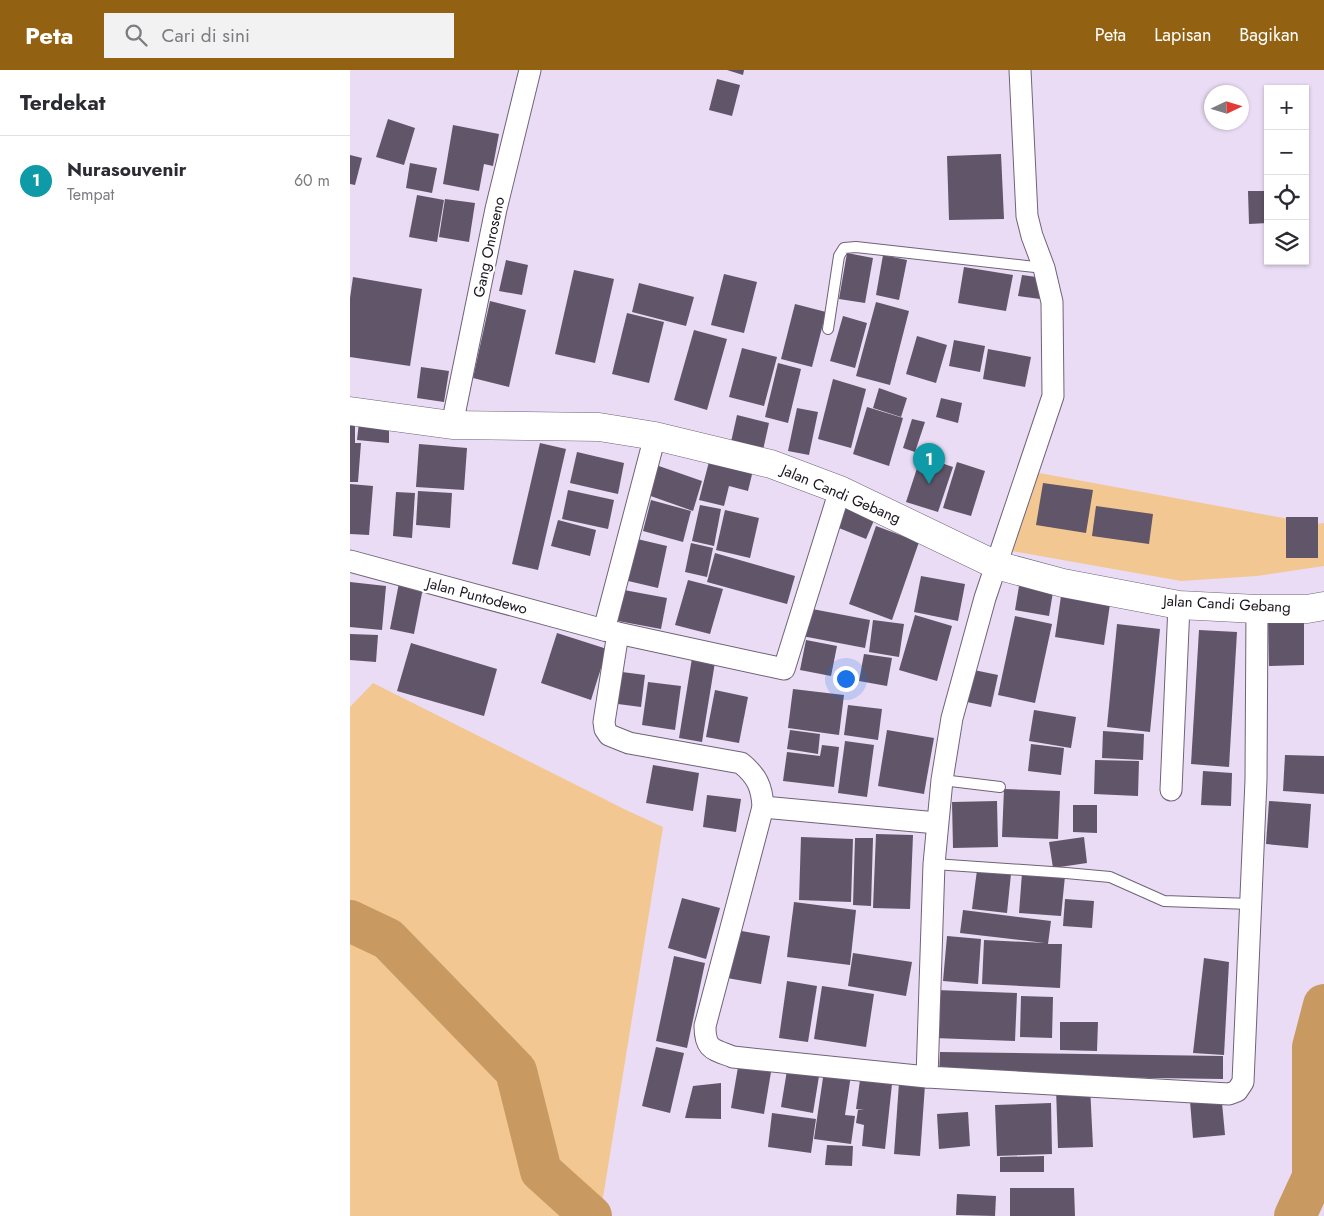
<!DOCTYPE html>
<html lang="id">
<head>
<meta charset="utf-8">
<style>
	:root { --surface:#fff; --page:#f2f2f3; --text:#2b2b33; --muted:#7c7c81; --line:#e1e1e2; --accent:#936112 }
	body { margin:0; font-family:Jost,sans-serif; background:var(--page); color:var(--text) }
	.controls { position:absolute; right:15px; top:15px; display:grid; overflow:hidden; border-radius:0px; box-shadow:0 1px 4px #0004 }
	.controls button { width:45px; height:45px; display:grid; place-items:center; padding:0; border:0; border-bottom:1px solid var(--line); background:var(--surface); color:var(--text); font:25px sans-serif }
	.compass { position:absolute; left:854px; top:15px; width:45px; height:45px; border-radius:50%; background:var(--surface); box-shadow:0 1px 4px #0004; rotate:86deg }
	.you { position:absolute; left:495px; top:608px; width:18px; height:18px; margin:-12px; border:4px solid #fff; border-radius:50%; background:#1a73e8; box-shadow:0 0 0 8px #1a73e833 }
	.badge { display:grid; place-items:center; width:32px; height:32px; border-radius:50%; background:var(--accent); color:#fff; font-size:16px; font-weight:700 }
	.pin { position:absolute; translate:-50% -41px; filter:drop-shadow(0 1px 2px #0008) }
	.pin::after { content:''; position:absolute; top:26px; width:18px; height:15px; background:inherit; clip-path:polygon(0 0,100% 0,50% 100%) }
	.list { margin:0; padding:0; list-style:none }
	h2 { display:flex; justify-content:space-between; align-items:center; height:65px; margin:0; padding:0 20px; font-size:21px }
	h2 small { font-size:16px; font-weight:400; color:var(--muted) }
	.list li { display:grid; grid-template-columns:32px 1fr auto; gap:15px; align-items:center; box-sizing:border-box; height:90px; padding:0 20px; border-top:1px solid var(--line) }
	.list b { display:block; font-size:19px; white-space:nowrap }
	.list p { margin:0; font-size:16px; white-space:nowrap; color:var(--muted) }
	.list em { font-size:16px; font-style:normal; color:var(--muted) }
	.icon { flex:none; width:28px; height:28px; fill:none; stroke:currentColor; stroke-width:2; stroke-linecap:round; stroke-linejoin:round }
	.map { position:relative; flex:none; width:974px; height:1146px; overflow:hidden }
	header { display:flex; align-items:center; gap:30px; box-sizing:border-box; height:70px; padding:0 25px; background:var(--accent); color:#fff }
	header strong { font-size:24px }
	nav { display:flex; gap:28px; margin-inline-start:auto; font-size:18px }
	.search { width:350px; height:45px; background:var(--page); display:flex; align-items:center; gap:12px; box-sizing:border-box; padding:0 18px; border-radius:0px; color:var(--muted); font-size:19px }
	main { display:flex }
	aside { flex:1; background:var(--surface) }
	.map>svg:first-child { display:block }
	.green { fill:#f3c791 }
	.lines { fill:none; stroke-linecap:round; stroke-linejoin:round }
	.river { stroke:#c89a61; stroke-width:42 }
	.building { fill:#605569 }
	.lane-casing { stroke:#6f6378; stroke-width:12 }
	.street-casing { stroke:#6f6378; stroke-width:23 }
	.secondary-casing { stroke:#6f6378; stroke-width:29 }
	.lane { stroke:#fff; stroke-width:10 }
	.street { stroke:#fff; stroke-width:21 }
	.secondary { stroke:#fff; stroke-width:28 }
	.labels { text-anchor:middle; stroke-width:5; stroke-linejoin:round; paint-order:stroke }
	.street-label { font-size:15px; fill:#1a151e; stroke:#fff }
</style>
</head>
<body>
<header>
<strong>Peta</strong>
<div class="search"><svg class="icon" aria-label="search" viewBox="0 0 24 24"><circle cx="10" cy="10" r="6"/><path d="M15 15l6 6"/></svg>Cari di sini</div>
<nav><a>Peta</a><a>Lapisan</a><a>Bagikan</a></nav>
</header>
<main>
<aside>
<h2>Terdekat<small></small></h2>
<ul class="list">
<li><span class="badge" style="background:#0f9aa8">1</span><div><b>Nurasouvenir</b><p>Tempat</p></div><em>60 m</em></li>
</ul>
</aside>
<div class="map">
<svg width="974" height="1146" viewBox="0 0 974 1146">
	<rect width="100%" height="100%" fill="#eadcf4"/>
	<g class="green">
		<polygon points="673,400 966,454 974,453 974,496 907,506 831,511 656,480"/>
		<polygon points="23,613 276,740 313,757 250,1146 0,1146 0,637"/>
	</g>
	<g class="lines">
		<g class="river">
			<polyline points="0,851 38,869 166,1001 191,1101 241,1146"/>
			<polyline points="945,1146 963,1107 963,977 974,935"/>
		</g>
	</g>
	<g class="building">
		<polygon points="377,0 394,0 393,5"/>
		<polygon points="367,9 390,15 382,46 359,40"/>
		<polygon points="38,49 65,58 54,95 26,87"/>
		<polygon points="103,55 149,64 143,96 134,94 129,121 93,114"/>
		<polygon points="651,84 654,149 599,150 597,86"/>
		<polygon points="0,85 12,88 5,115 0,114"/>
		<polygon points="60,93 87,98 82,123 56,118"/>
		<polygon points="898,121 918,121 918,153 899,154"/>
		<polygon points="67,125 94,130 87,172 59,167"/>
		<polygon points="95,129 125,133 119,172 89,167"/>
		<polygon points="497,183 523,188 515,233 489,229"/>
		<polygon points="533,185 557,190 549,230 526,225"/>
		<polygon points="156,190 178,195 172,225 149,221"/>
		<polygon points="614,197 663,205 656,241 608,233"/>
		<polygon points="224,200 264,209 245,293 205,284"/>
		<polygon points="374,204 407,212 394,263 361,255"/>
		<polygon points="672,205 694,208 690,229 668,226"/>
		<polygon points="3,207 72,219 60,296 0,287 0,228"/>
		<polygon points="289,213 344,227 336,256 282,242"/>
		<polygon points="140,231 176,240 159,317 123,308"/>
		<polygon points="526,232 559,241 540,315 506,306"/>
		<polygon points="445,234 476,242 462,297 431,289"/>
		<polygon points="277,243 314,252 299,313 262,304"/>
		<polygon points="493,246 517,253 505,298 480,291"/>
		<polygon points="344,260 377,269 357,340 324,330"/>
		<polygon points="567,266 597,275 586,313 556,304"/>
		<polygon points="604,270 635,276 630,302 599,296"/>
		<polygon points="392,278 427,287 414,336 379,327"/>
		<polygon points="638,279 681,287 675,317 633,309"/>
		<polygon points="428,293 451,299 438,353 415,347"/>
		<polygon points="71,297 99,301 94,332 67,328"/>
		<polygon points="483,309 516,319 501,378 468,369"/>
		<polygon points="529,318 557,328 551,347 523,338"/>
		<polygon points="591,328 612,333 608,353 586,347"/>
		<polygon points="517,337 553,348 539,396 503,384"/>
		<polygon points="447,338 468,342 459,385 438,381"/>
		<polygon points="387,345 419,353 413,380 381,372"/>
		<polygon points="562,349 575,352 565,382 553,378"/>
		<polygon points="0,350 5,350 5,373 11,373 8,412 0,412"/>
		<polygon points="9,352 39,354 39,373 7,370"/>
		<polygon points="190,373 216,379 188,500 162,494"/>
		<polygon points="69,374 117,378 114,420 66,417"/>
		<polygon points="227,382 274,393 268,424 220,413"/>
		<polygon points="361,384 404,396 398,421 379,416 374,436 349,430"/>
		<polygon points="571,386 603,397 588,442 556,432"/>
		<polygon points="607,392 635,401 621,446 593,438"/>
		<polygon points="306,395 352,411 343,441 295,424"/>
		<polygon points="693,413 743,420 736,463 686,455"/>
		<polygon points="0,414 23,416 19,465 0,464"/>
		<polygon points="218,420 264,430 258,459 212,449"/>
		<polygon points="68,421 102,423 100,458 66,455"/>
		<polygon points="46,422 65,423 62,468 43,466"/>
		<polygon points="301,430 341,441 333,472 293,461"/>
		<polygon points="489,434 525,448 516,469 484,456"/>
		<polygon points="350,435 371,439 364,476 342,471"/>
		<polygon points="746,436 803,444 799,474 742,466"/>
		<polygon points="375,440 409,448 400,488 366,480"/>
		<rect x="936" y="447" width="32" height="41"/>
		<polygon points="208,450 246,460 240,486 201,476"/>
		<polygon points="526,456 569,472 542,550 499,534"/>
		<polygon points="283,468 317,476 308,518 274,510"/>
		<polygon points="341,473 363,478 357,507 335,502"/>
		<polygon points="365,483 445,506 437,534 357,512"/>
		<polygon points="571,506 615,514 608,551 564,542"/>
		<polygon points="338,510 373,519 360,564 325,555"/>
		<polygon points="670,510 704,516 699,546 665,540"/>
		<polygon points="0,512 36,516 32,560 0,557"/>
		<polygon points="49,513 73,518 64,564 40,559"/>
		<polygon points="274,520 317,528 311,559 268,551"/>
		<polygon points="711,526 760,534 754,575 705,567"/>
		<polygon points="457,538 520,550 515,578 452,566"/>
		<polygon points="565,545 602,556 587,611 549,600"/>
		<polygon points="665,546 702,554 685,633 648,625"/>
		<polygon points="918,549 954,549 954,595 919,596"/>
		<polygon points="523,550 554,554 549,587 519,582"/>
		<polygon points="767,554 810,559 800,662 757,657"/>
		<polygon points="849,560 887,562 879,697 841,694"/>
		<polygon points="207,563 257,579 241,630 191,613"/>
		<polygon points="0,564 28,565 26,592 0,590"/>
		<polygon points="456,570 487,576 481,606 450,600"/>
		<polygon points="61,573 147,599 134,646 47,621"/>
		<polygon points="343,582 366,586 352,672 329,668"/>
		<polygon points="514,584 542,588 537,616 509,611"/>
		<polygon points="619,599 648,605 641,637 612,631"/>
		<polygon points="272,602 295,605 291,637 268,634"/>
		<polygon points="298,612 331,616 325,660 292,655"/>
		<polygon points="443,619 494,625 489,665 438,658"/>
		<polygon points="365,620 398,627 389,673 356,667"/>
		<polygon points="498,635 532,639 528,670 494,665"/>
		<polygon points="684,640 726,647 721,678 679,671"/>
		<polygon points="440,660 470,664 468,684 437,679"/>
		<polygon points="537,660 584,668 574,724 528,716"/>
		<polygon points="753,661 794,664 793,690 752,688"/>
		<polygon points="495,671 524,675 517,727 488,723"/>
		<polygon points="681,674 714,678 711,705 678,701"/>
		<polygon points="472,675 489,677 484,717 433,711 437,682 470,686"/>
		<polygon points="935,685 974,686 974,724 933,721"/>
		<polygon points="745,690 789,691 788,726 744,724"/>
		<polygon points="303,695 349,703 343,741 296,733"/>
		<polygon points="853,701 882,703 881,736 851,735"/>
		<polygon points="654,719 710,721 708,769 652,767"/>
		<polygon points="357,725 391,729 386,762 353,757"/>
		<polygon points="647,731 648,777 603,778 602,732"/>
		<polygon points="919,731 961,734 958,778 916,774"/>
		<polygon points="723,735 747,735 747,763 723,762"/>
		<polygon points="526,764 563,765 560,839 523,838"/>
		<polygon points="451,767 503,769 501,832 449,830"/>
		<polygon points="734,767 737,793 703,798 699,772"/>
		<polygon points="505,768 523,768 521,836 503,835"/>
		<polygon points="627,800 661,804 657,843 622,839"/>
		<polygon points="672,803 715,806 711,846 669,843"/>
		<polygon points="332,828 370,838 356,889 318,878"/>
		<polygon points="715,829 744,831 742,858 713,856"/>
		<polygon points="444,832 506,840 500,895 437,887"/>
		<polygon points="613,840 701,851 698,874 712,874 710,918 632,914 634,870 695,873 610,863"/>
		<polygon points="386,860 420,866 411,914 377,908"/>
		<polygon points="597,866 631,869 628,914 593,911"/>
		<polygon points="503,883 562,892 556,926 498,916"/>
		<polygon points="324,886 355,893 337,978 306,971"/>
		<polygon points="854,888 879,892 874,985 843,983"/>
		<polygon points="437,911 467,916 458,972 429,968"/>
		<polygon points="472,916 524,924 516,977 464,969"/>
		<polygon points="586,920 667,923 665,971 584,968"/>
		<polygon points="671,926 703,927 702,968 670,967"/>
		<polygon points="710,952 748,952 747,981 710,980"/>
		<polygon points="306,977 334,983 320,1043 292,1036"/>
		<polygon points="590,982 873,986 873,1009 589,1005"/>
		<polygon points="438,994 470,1000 463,1043 431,1037"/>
		<polygon points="388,997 421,1002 414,1044 381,1038"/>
		<polygon points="474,1001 501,1005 495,1045 505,1046 501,1074 464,1069"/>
		<polygon points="510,1010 542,1014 535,1079 512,1076 514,1055 506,1053 508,1040 514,1040 506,1039"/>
		<polygon points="371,1013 371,1049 335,1048 343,1016"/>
		<polygon points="549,1013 575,1015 570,1086 544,1084"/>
		<polygon points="740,1016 743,1077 708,1078 706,1018"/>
		<polygon points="840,1031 872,1033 875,1065 843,1068"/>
		<polygon points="701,1033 702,1084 647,1086 645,1035"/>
		<polygon points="618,1042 620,1076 589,1079 587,1044"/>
		<polygon points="422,1043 466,1049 461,1083 418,1077"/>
		<polygon points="477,1075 503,1076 502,1096 475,1095"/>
		<polygon points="694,1086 694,1102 650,1102 650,1087"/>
		<polygon points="660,1118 724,1118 725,1146 660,1146"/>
		<polygon points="607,1124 646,1126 645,1146 606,1145"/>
	</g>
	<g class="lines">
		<defs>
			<g id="lane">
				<polyline points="478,259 489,186 494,178 506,177 694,198"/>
				<polyline points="592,710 650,717"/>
				<polyline points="584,794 716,803 760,807 814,831 901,834"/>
			</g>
			<g id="street">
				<polyline points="670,0 677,146 682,166 694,198 702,232 703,326 635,528 602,648 592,710 584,794 577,1007 879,1024 887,1021 893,1012 906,710 907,539"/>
				<polyline points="102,355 146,139 180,0"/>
				<polyline points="305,366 254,560 434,599 490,420"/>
				<polyline points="0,491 254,560"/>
				<path d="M268,563L254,652L255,659L259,665L279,673L391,693C407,706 412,717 413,737L355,956C355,980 363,979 383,987L577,1007"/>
				<polyline points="821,720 829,535"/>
				<polyline points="413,737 587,753"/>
			</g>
			<polyline id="secondary" points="0,341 102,355 249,357 305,366 421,394 490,420 646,495 713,513 829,535 907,539 957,539 974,536"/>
		</defs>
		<use href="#lane" class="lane-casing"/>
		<use href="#street" class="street-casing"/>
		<use href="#secondary" class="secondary-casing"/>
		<use href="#lane" class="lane"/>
		<use href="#street" class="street"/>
		<use href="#secondary" class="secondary"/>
	</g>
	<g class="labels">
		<g class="street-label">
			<text transform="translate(139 177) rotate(-78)" y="5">Gang Onroseno</text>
			<text transform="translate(491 424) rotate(23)" y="5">Jalan Candi Gebang</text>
			<text transform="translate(127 526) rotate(15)" y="5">Jalan Puntodewo</text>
			<text transform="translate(877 534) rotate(3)" y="5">Jalan Candi Gebang</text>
		</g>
	</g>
</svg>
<div class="controls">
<button>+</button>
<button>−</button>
<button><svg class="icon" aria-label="locate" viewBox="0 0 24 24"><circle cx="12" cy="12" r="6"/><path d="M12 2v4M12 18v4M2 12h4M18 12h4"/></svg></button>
<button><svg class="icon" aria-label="layers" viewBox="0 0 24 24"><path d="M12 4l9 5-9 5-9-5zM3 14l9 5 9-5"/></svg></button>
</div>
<svg class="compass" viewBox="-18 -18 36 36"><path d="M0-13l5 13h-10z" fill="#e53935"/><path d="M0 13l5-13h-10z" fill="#7c7c81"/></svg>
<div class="you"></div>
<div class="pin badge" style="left:579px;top:414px;background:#0f9aa8">1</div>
</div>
</main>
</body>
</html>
